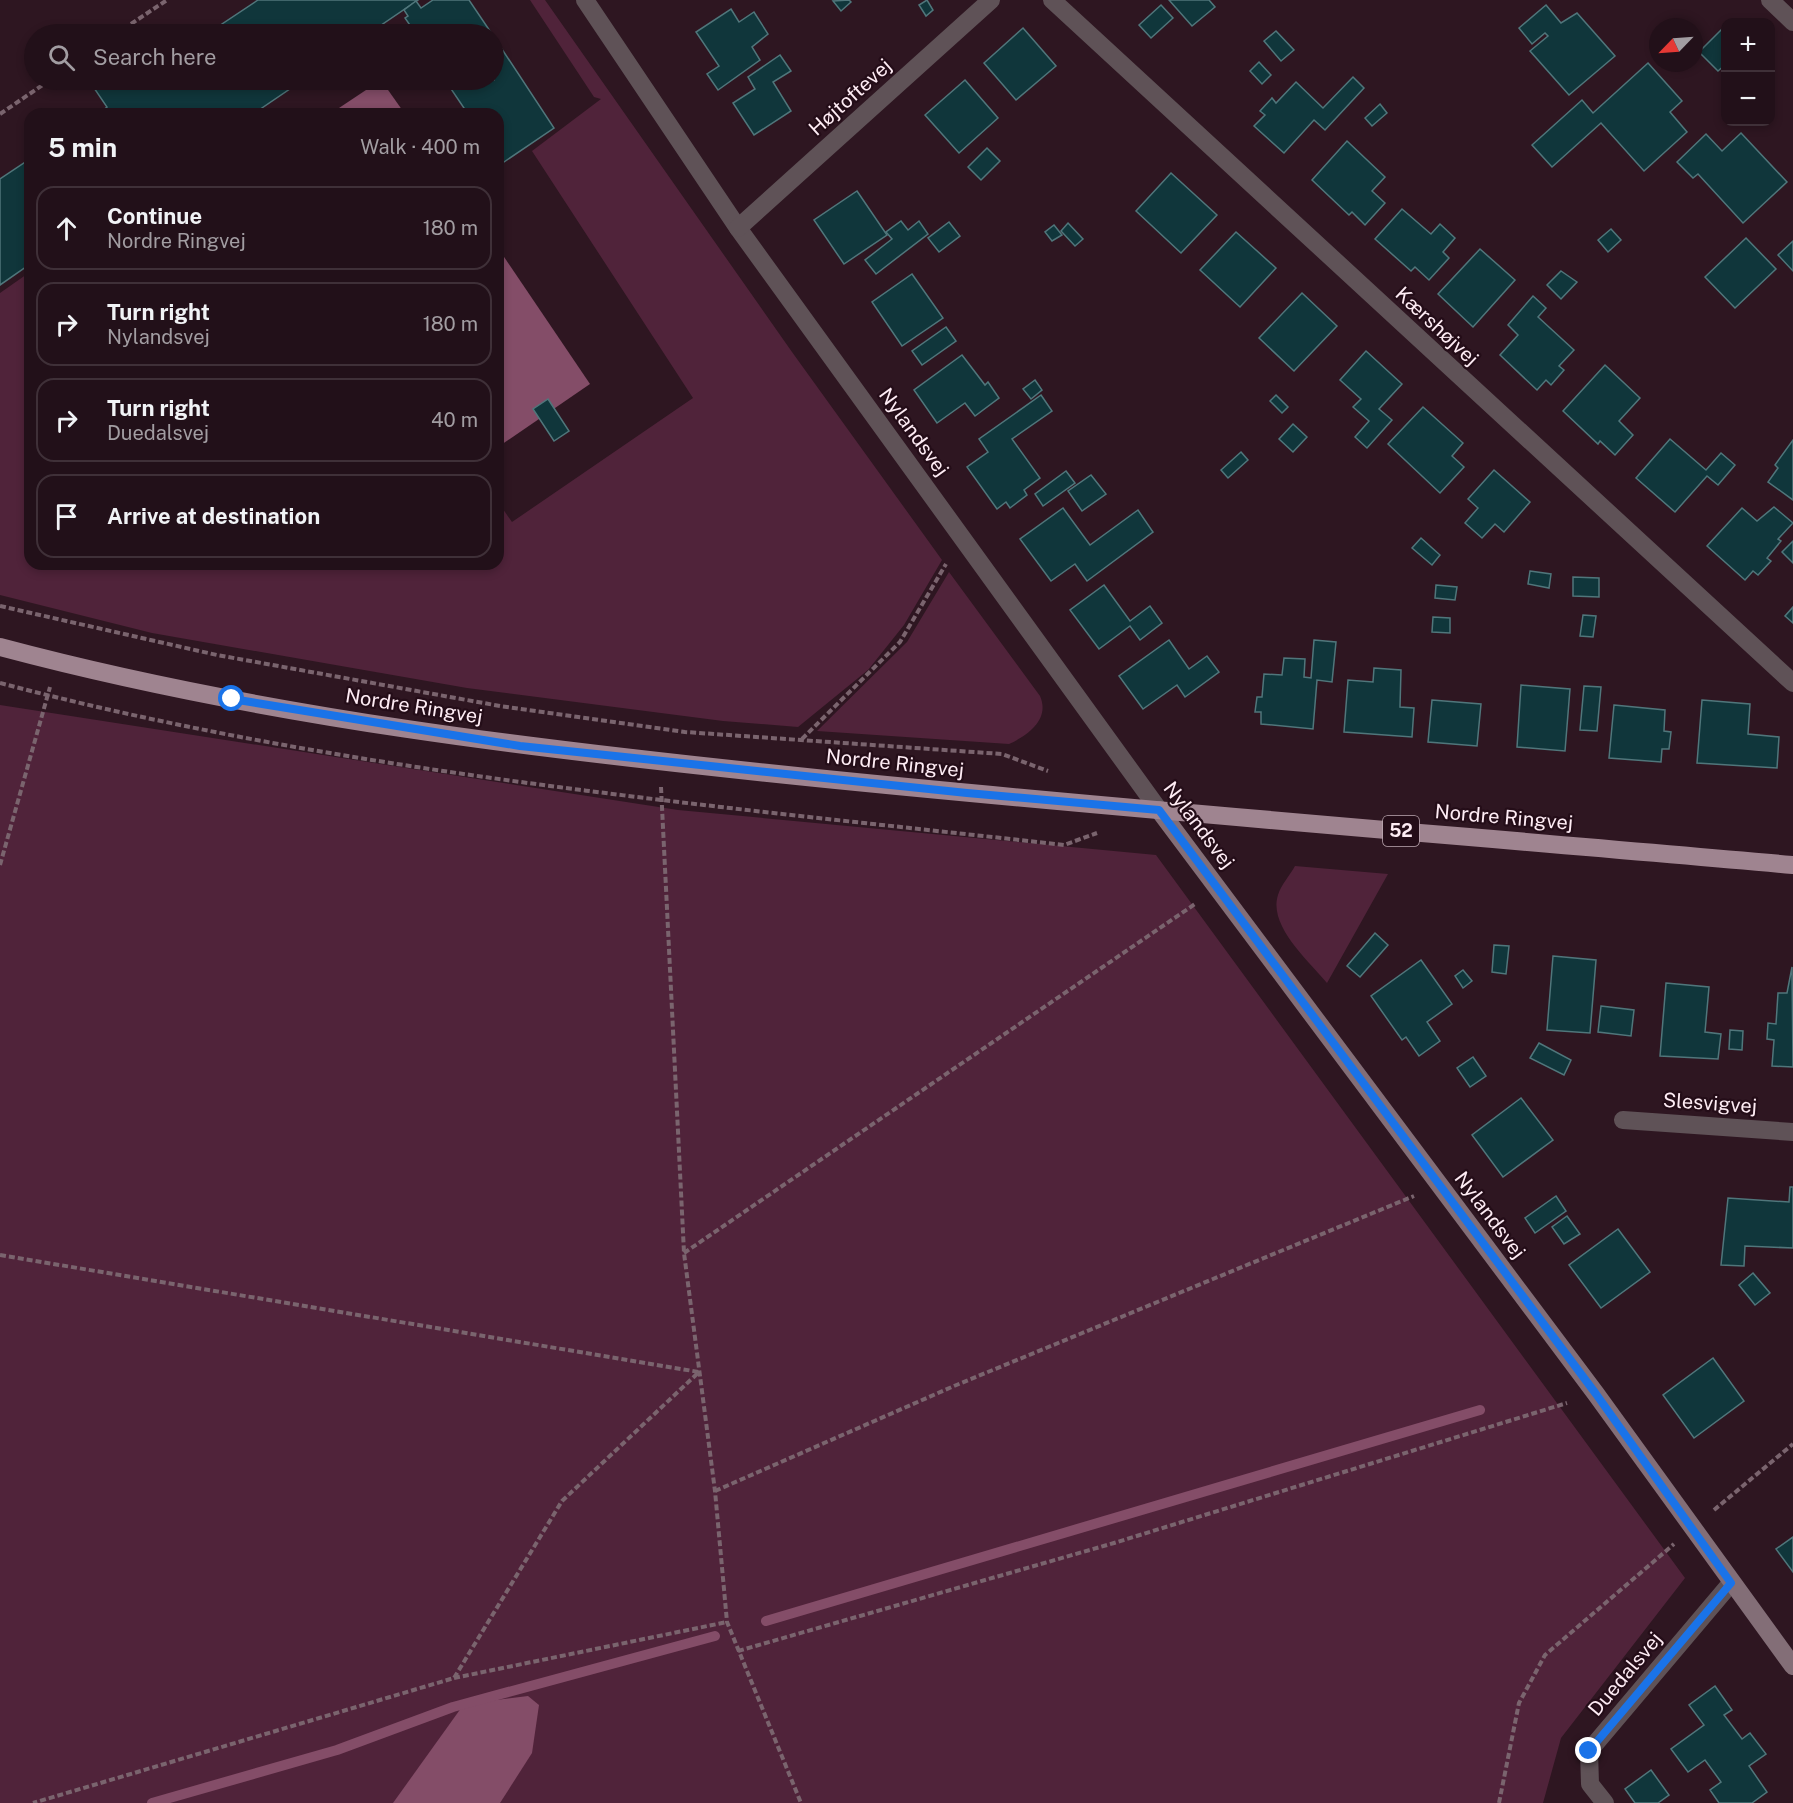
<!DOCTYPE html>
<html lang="en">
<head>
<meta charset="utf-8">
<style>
	:root { --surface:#221019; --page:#2e1e26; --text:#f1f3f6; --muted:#a29da2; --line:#3f3038 }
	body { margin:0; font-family:"Public Sans",sans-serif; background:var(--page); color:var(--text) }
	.controls { position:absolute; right:18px; top:18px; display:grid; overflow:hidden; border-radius:12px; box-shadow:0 3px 9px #0003 }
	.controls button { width:54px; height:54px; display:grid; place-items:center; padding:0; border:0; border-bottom:2px solid var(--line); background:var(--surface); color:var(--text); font:30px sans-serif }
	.compass { position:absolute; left:1649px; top:18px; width:54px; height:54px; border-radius:50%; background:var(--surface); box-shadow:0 3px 9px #0003; rotate:245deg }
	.stop { position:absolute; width:18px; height:18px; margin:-14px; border:4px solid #1a73e8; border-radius:50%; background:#fff }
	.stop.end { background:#1a73e8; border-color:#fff; box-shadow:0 2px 6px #0008 }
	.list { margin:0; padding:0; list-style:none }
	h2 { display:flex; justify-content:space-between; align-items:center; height:78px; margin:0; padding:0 24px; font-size:26px }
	h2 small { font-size:20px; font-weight:400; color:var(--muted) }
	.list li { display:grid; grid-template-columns:39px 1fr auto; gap:18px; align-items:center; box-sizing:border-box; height:84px; margin:0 12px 12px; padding:0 12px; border:2px solid var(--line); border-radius:18px }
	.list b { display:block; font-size:22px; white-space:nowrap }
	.list p { margin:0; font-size:20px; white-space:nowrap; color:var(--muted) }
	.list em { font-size:20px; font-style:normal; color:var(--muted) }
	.icon { flex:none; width:33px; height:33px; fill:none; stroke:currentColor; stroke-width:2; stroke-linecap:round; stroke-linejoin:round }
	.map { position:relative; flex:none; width:1793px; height:1803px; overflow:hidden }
	.search { position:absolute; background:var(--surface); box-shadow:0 3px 9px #0003; left:24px; top:24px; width:480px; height:66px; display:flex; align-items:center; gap:15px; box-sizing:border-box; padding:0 21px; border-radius:33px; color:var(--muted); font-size:22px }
	.panel { position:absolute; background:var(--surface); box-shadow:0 3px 9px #0003; left:24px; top:108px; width:480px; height:462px; border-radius:18px }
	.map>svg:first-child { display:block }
	.green { fill:#50233a }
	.water { fill:#844d68 }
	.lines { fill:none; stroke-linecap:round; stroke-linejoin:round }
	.stream { stroke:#844d68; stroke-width:10 }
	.building { fill:#10363b; stroke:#50767b; stroke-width:1.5 }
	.path { stroke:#7a646e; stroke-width:4; stroke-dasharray:6 3; stroke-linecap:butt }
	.street { stroke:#5f5257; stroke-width:18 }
	.secondary { stroke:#836e77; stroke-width:18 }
	.primary { stroke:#9f8490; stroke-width:18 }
	.route { stroke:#1a73e8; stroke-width:8 }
	.labels { text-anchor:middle; stroke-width:4.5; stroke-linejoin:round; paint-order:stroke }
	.shield { fill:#240d18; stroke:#bda9b2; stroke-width:1.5 }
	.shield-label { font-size:18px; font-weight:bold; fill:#feecf4 }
	.street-label { font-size:20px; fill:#feecf4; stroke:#240d18 }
</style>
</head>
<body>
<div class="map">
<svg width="1793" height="1803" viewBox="0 0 1793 1803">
	<rect width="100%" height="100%" fill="#2e1621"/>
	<g class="green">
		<polygon points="530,0 545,0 792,352 942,560 904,625 868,670 798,727 723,721 467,688 152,633 0,595 0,293 30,272 30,564 498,564 498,502 512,522 693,398 532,151 601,99 594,97"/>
		<path d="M949,572L1040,696C1050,719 1029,735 1009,744L817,731L907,642Z"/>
		<polygon points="0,705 678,810 1156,855 1685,1578 1561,1738 1543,1803 0,1803"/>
		<path d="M1295,866L1388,874L1327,983C1309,961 1268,926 1278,895C1281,885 1290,875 1295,866Z"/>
	</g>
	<g class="water">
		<polygon points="381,80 405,114 330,114"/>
		<polygon points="498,248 590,384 498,447"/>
		<polygon points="528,1696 539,1705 532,1753 500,1803 393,1803 464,1704"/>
	</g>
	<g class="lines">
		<g class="stream">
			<polyline points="766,1621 1480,1410"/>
			<polyline points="152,1803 337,1750 453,1707 715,1636"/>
		</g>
	</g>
	<g class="building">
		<polygon points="258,0 418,0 368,34 207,34"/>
		<polygon points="433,0 469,0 492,34 416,34 405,18 408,16 404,10 416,1 421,8"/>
		<polygon points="849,0 851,2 841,11 833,1"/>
		<polygon points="927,0 933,10 926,16 919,5"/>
		<polygon points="1169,0 1209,0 1215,7 1192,26"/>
		<polygon points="1161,5 1173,18 1151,38 1139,25"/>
		<polygon points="1546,5 1561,23 1577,13 1615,56 1569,95 1530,51 1548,36 1545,33 1532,44 1519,28"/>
		<polygon points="731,9 739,22 754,12 768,34 752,47 760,60 718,90 707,74 719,66 696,32"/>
		<polygon points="1726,25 1726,64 1718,71 1699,52"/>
		<polygon points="1023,28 1056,66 1016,100 984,63"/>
		<polygon points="1276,31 1294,50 1281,61 1264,41"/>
		<polygon points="494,37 554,128 501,164 498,159 498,114 468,114 445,80 494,80"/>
		<polygon points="780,55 791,71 773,82 791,111 754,135 733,103 755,89 748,77"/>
		<polygon points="1259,62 1271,75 1262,84 1250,71"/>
		<polygon points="1648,63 1682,101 1670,112 1687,132 1644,171 1601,123 1552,167 1532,145 1582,100 1593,113"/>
		<polygon points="1353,77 1364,88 1325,130 1314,120 1284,153 1254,126 1265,115 1260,111 1272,98 1276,103 1296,82 1323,108"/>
		<polygon points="100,80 303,80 253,114 98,114 107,107 92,85"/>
		<polygon points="965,80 998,118 959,153 925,115"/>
		<polygon points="1380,104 1387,113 1372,126 1365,118"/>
		<polygon points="1741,133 1787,182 1743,223 1698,174 1693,178 1677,162 1706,134 1722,151"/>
		<polygon points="1347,141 1385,177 1372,191 1385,203 1365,225 1352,212 1349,215 1312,180"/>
		<polygon points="987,148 1000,161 981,180 968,167"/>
		<polygon points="30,159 30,264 0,285 0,179"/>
		<polygon points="1171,173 1217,215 1181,253 1136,211"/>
		<polygon points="857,191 887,235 844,264 814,220"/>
		<polygon points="1402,209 1431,234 1440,224 1455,238 1443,252 1449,258 1429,280 1415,267 1411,271 1375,239"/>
		<polygon points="901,221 908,230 919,221 928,234 876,274 865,260 892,239 886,232"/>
		<polygon points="949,222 960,236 939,252 928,238"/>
		<polygon points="1068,223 1083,239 1075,246 1061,231"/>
		<polygon points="1054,225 1062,235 1052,241 1045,232"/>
		<polygon points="1611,229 1621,240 1608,252 1598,240"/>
		<polygon points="1236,232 1276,268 1240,307 1200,270"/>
		<polygon points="1746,238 1776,269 1735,308 1705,277"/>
		<polygon points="1793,241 1793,271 1778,255"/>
		<polygon points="1480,249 1515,280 1473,327 1438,294"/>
		<polygon points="1561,271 1577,282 1561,299 1547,285"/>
		<polygon points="912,274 943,318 902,346 872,302"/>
		<polygon points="1302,293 1337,326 1294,371 1259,338"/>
		<polygon points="1533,296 1546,308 1538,317 1574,350 1559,366 1564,370 1551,385 1546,380 1537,390 1500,355 1518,335 1508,325"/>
		<polygon points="946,327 956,341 922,365 912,351"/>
		<polygon points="1366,351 1402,384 1379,409 1392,420 1367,448 1355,437 1369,421 1353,407 1361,399 1340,380"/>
		<polygon points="962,355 985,385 988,382 999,398 975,416 965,403 937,423 914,390"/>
		<polygon points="1605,365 1640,398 1619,421 1633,435 1615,455 1600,441 1598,444 1563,411"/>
		<polygon points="1035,380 1042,390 1031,399 1023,389"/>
		<polygon points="1041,395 1052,411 1012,439 1040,478 1024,490 1027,495 1010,508 1006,502 997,509 967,467 988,452 979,439"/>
		<polygon points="1276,395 1288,407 1282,413 1270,401"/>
		<polygon points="548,399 569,431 554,441 533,409"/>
		<polygon points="1423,407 1463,443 1452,456 1464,467 1440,493 1388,444"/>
		<polygon points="1293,424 1307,437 1293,452 1279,439"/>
		<polygon points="1670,439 1706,470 1721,453 1735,465 1718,485 1707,476 1675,512 1636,478"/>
		<polygon points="1793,440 1793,500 1768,482 1778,468 1775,465"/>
		<polygon points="1241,452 1248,460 1228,478 1221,470"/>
		<polygon points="1494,470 1530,502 1504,532 1495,524 1482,538 1465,523 1478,508 1468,499"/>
		<polygon points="1066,471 1075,483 1043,506 1035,494"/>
		<polygon points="1091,475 1106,494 1082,511 1068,491"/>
		<polygon points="1774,507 1793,523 1778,539 1781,541 1767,558 1771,561 1758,575 1753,571 1745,580 1707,546 1742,508 1757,521"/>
		<polygon points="1063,508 1090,545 1138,510 1153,532 1087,581 1075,564 1051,581 1020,539"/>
		<polygon points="1421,538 1440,555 1432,565 1412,548"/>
		<polygon points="1793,541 1793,563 1782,552"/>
		<polygon points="1530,571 1551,574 1549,588 1528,584"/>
		<polygon points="1573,577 1599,578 1599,597 1573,596"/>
		<polygon points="1104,585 1130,621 1150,606 1162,623 1140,640 1130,626 1099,649 1070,610"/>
		<polygon points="1436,585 1457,587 1455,600 1435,598"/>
		<polygon points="1793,607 1793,623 1785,616"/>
		<polygon points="1583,615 1596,616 1593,637 1580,636"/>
		<polygon points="1433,617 1450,618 1450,633 1432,632"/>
		<polygon points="1169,640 1189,669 1207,656 1219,672 1185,697 1177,685 1143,709 1119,676"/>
		<polygon points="1314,640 1336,642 1332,682 1317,680 1313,729 1261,724 1261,712 1255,712 1257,697 1262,697 1264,674 1282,675 1284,658 1305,659 1304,677 1311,678"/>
		<polygon points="1374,668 1401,670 1400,707 1414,708 1412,737 1344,732 1348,680 1373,682"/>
		<polygon points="1521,685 1570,689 1565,751 1517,747"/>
		<polygon points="1584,686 1601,687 1597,731 1580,730"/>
		<polygon points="1432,700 1481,704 1477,746 1428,742"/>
		<polygon points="1702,700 1750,704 1748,734 1779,737 1777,768 1697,763"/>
		<polygon points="1614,705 1665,710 1664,731 1671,732 1669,749 1662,749 1661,762 1609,758"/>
		<polygon points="1375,933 1388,945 1360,977 1347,966"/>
		<polygon points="1494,945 1509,946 1506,974 1492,972"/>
		<polygon points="1553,956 1596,960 1590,1033 1547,1030"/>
		<polygon points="1421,960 1452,1004 1427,1022 1440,1041 1419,1056 1406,1037 1402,1040 1371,996"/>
		<polygon points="1792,967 1793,1067 1772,1066 1774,1040 1767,1039 1768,1023 1776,1024 1778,993 1787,993"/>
		<polygon points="1463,970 1472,981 1463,988 1455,976"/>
		<polygon points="1666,983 1709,987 1705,1032 1721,1034 1718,1059 1660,1056"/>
		<polygon points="1601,1006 1634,1010 1631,1036 1598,1032"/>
		<polygon points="1730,1030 1743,1031 1742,1050 1729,1049"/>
		<polygon points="1539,1043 1571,1060 1564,1075 1530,1058"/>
		<polygon points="1473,1057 1486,1076 1470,1087 1457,1068"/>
		<polygon points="1521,1098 1553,1140 1503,1177 1472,1135"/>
		<polygon points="1790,1187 1793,1187 1793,1248 1745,1246 1744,1266 1721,1265 1728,1198 1789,1202"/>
		<polygon points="1556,1196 1566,1211 1535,1233 1525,1218"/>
		<polygon points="1567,1216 1580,1234 1564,1244 1552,1227"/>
		<polygon points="1618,1229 1650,1272 1601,1308 1569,1265"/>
		<polygon points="1753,1273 1770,1293 1755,1305 1739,1285"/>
		<polygon points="1713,1358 1744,1401 1694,1438 1663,1395"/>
		<polygon points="1793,1537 1793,1572 1776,1549"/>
		<polygon points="1715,1686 1732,1710 1724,1715 1742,1739 1750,1733 1766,1754 1749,1766 1767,1792 1752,1803 1719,1803 1710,1790 1721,1782 1705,1760 1688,1772 1671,1749 1704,1725 1689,1705"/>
		<polygon points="1651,1770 1669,1795 1658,1803 1635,1803 1625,1789"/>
	</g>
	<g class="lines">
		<g class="path">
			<polyline points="116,34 167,0"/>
			<polyline points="0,114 50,80"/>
			<polyline points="0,606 217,655 500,706 685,732 1002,754 1048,771"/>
			<path d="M0,683C346,774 710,805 1064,845L1097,833"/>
			<polyline points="802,739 900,642 946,564"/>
			<polyline points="661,787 684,1253 715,1491 727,1622 801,1803"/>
			<polyline points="0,865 50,687"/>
			<polyline points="684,1253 1195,904"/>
			<polyline points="0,1255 699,1372 562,1501 454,1678 33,1803"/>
			<polyline points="715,1491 954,1386 1414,1196"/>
			<polyline points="1714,1510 1793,1444"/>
			<polyline points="738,1651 1114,1543 1567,1403"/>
			<polyline points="454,1678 727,1622"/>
			<polyline points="1499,1803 1519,1703 1545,1655 1674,1544"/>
		</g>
		<g class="street">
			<polyline points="585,0 738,228 1159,810"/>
			<polyline points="1052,0 1793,683"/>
			<polyline points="1770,0 1793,22"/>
			<polyline points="738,228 991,0"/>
			<polyline points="1623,1120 1793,1132"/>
			<polyline points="1605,1803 1590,1784 1589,1751 1731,1583"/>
		</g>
		<polyline class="secondary" points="1159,810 1596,1394 1793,1666"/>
		<path class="primary" d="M0,647C266,718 542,750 816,778C1141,811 1467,836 1793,865"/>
	</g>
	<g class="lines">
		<polyline class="route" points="232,699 520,746 967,793 1159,810 1596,1394 1731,1583 1589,1751"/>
	</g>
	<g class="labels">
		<rect class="shield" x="1383" y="816" width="36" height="30" rx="4.5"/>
		<g class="shield-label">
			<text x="1401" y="837">52</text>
		</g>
		<g class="street-label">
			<text transform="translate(850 97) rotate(-42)" y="7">Højtoftevej</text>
			<text transform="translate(1437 326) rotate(43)" y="7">Kærshøjvej</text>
			<text transform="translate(914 432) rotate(54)" y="7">Nylandsvej</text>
			<text transform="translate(414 706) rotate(9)" y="7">Nordre Ringvej</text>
			<text transform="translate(895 763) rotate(6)" y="7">Nordre Ringvej</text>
			<text transform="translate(1504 817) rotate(5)" y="7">Nordre Ringvej</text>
			<text transform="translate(1199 825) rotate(53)" y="7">Nylandsvej</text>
			<text transform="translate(1710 1103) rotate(4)" y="7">Slesvigvej</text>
			<text transform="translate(1490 1215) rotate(53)" y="7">Nylandsvej</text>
			<text transform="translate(1625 1674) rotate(-50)" y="7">Duedalsvej</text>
		</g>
	</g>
</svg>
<div class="controls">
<button>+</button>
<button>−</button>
</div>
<svg class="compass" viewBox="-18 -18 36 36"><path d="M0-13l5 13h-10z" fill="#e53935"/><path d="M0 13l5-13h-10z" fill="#a29da2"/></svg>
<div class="stop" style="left:232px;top:699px"></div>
<div class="stop end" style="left:1589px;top:1751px"></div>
<div class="search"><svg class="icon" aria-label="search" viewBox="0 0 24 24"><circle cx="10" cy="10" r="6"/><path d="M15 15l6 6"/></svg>Search here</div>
<section class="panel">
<h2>5 min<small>Walk · 400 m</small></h2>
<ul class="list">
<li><svg class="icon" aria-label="ahead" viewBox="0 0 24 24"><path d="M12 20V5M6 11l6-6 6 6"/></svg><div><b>Continue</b><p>Nordre Ringvej</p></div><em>180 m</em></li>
<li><svg class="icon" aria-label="right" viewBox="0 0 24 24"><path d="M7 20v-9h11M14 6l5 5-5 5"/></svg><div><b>Turn right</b><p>Nylandsvej</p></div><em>180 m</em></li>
<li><svg class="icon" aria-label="right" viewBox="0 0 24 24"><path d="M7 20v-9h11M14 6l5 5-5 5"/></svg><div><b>Turn right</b><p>Duedalsvej</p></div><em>40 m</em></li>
<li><svg class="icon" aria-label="arrive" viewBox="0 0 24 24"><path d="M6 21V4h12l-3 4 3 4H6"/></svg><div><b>Arrive at destination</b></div></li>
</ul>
</section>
</div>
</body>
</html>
